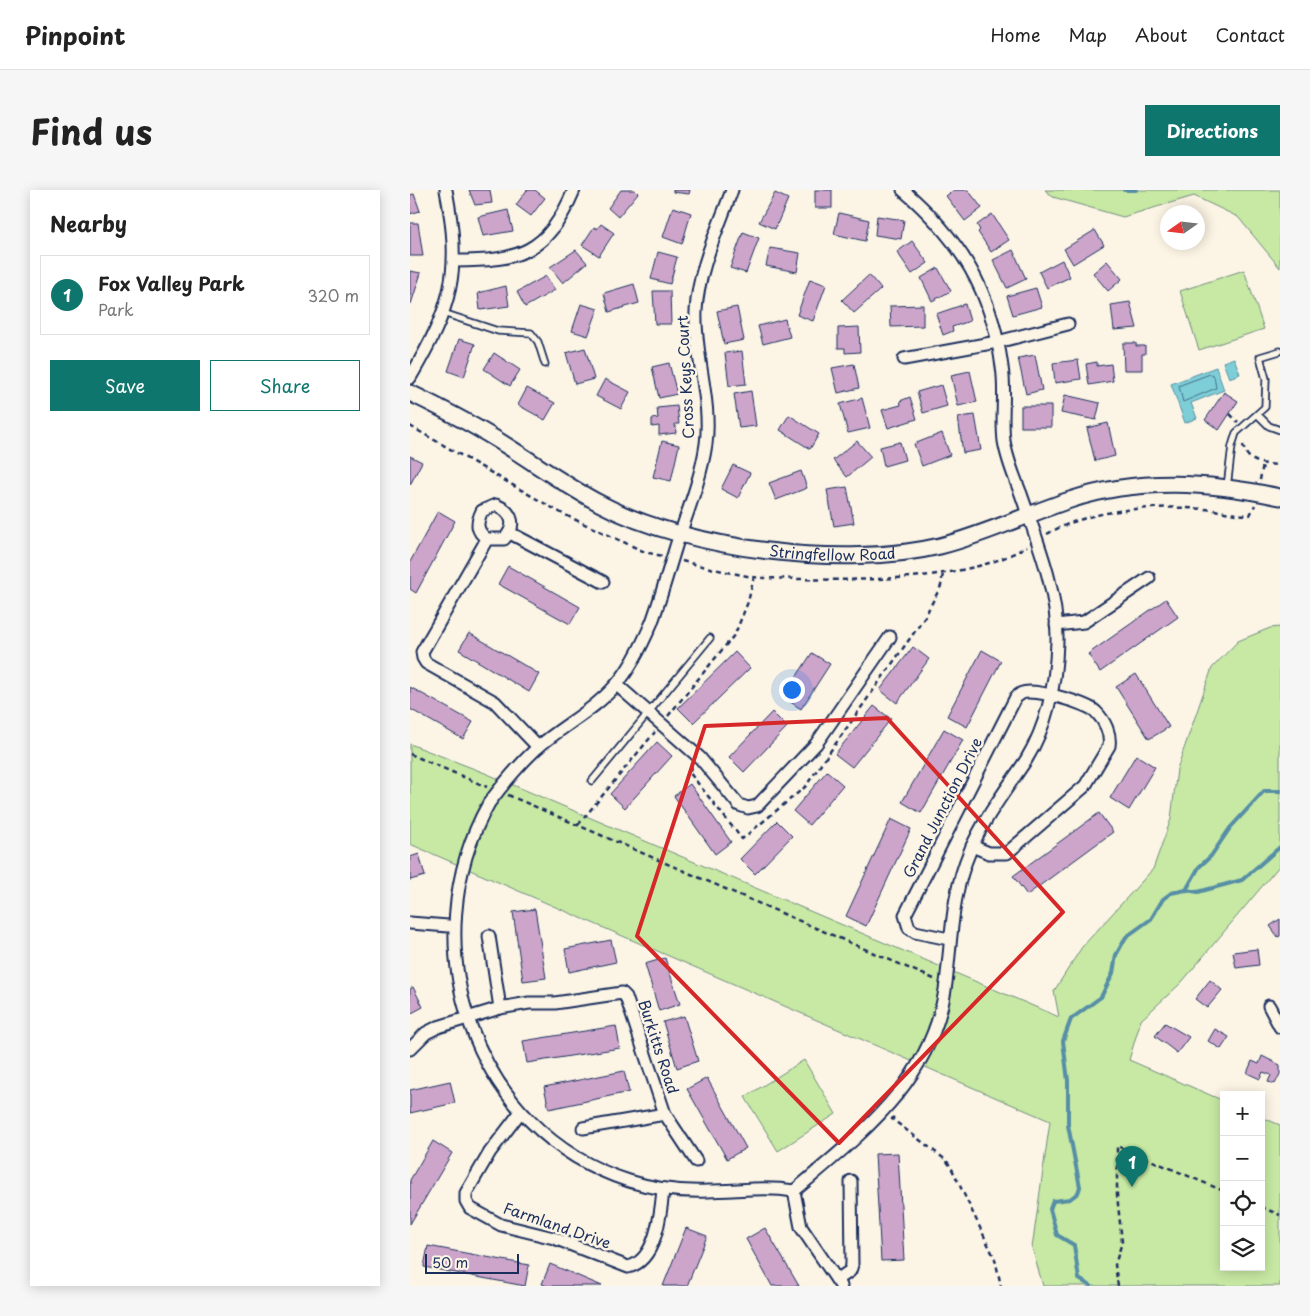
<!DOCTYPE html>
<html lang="en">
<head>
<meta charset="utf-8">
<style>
	:root { --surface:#fff; --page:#f6f6f6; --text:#222; --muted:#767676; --line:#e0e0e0; --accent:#0f766e }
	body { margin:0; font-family:"Playpen Sans",sans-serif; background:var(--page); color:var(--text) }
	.controls { position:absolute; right:15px; bottom:15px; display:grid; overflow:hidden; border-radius:0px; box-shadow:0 2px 12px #0003 }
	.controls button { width:45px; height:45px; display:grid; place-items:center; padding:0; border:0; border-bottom:1px solid var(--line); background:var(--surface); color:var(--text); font:25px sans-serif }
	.compass { position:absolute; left:750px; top:15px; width:45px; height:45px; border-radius:50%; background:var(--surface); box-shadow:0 2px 12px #0003; rotate:256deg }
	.scale { position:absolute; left:15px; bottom:12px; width:94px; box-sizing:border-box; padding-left:5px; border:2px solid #1b2f5e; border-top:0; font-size:14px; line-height:18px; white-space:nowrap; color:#1b2f5e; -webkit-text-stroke:4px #fcf5e5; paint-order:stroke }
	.you { position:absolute; left:381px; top:499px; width:18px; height:18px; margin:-12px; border:4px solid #fff; border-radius:50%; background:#1a73e8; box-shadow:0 0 0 8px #1a73e833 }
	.badge { display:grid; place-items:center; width:32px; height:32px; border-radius:50%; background:var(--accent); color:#fff; font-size:16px; font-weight:700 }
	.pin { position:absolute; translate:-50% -41px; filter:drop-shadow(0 1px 2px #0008) }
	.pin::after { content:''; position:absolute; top:26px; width:18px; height:15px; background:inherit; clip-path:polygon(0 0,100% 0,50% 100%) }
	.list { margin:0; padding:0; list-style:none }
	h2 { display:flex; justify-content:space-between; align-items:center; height:65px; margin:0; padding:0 20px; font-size:21px }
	h2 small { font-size:16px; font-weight:400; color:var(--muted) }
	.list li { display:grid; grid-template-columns:32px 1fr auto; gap:15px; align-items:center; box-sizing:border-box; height:80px; margin:0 10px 10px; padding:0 10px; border:1px solid var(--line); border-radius:0px }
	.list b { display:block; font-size:19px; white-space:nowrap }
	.list p { margin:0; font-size:16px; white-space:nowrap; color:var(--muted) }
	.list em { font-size:16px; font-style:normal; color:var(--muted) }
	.actions { display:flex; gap:10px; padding:15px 20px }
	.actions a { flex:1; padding:11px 0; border:1px solid var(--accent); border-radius:0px; text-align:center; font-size:18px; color:var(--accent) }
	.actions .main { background:var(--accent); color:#fff }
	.icon { flex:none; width:28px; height:28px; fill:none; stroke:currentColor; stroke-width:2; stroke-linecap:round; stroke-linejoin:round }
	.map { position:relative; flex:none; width:870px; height:1096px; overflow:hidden; border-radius:0px }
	header { display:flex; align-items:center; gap:30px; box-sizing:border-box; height:70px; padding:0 25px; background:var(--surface); border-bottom:1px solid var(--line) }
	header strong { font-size:24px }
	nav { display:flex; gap:28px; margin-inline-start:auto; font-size:18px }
	.intro { display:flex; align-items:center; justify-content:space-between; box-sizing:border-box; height:120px; padding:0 30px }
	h1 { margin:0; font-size:35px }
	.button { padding:12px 22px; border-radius:0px; background:var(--accent); color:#fff; font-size:18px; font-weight:700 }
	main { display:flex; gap:30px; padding:0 30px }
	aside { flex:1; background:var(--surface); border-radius:0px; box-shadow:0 2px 12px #0003 }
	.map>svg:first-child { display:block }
	.green { fill:#c7e9a3; stroke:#718c80 }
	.water { fill:#7dced6; stroke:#568ea6 }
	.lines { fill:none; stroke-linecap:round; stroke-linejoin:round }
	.shore { stroke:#426f8e; stroke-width:1 }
	.stream { stroke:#568ea6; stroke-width:4 }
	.building { fill:#cda5cb; stroke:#1b2f5e }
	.lane-casing { stroke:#1b2f5e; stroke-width:9 }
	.street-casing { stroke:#1b2f5e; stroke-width:15 }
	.secondary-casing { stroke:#1b2f5e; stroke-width:19 }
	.path { stroke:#1b2f5e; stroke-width:2.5; stroke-dasharray:5 4; stroke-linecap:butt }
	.lane { stroke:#fcf5e5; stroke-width:5.5 }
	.street { stroke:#fcf5e5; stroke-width:11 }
	.secondary { stroke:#fcf5e5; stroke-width:15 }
	.marked { fill:none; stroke:#d62828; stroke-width:4; stroke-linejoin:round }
	.labels { text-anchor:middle; stroke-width:5; stroke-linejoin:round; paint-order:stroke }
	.street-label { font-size:15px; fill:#1b2f5e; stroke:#fcf5e5 }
</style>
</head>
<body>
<header>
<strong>Pinpoint</strong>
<nav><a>Home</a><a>Map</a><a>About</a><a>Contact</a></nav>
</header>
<div class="intro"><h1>Find us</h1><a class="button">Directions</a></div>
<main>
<aside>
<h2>Nearby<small></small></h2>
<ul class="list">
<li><span class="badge">1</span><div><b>Fox Valley Park</b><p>Park</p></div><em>320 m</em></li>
</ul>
<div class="actions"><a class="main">Save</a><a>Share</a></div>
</aside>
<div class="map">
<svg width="870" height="1096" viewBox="0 0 870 1096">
	<rect width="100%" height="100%" fill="#fcf5e5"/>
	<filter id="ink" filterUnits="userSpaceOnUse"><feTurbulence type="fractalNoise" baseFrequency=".02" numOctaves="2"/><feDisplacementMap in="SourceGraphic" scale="10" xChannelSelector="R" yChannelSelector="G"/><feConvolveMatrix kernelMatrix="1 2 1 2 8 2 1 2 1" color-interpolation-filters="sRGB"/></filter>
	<g filter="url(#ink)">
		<g class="green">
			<polygon points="635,0 870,0 870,78 828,27 784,6 713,27 643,7"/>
			<polygon points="834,80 854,139 789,160 770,101"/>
			<polygon points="870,437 870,675 771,793 731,830 719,870 814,911 814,1077 851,1077 851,927 870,935 870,1096 633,1096 622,1058 640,931 0,654 0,554 75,583 649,827 644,801 672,757 743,679 761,629 767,579 802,478 828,451 860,438"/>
			<polygon points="394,870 426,924 368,961 335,907"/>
		</g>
		<g class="water">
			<polygon points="824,168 830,184 819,188 813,172"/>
			<polygon points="806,177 814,200 781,213 787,228 775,233 761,194"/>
		</g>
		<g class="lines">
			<polygon class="shore" points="801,184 804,186 806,198 773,212 769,196"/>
			<g class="stream">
				<polyline points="714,0 726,0"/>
				<polyline points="776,700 789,677 801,666 820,638 854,601 870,601"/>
				<polyline points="681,1096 669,1089 664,1055 647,1045 640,1019 643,1011 660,1009 668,1003 670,997 658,935 658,891 653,851 661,829 691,807 703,783 706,765 716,747 741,729 753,709 761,703 776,700 788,702 832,690 870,657"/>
			</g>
		</g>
		<g class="building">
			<polygon points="59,0 80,0 82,13 65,15"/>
			<polygon points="117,0 125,0 135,8 121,26 106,15"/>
			<polygon points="211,0 225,0 228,3 208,27 198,18"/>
			<polygon points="263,0 280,0 279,4 263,2"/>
			<rect x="405" y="0" width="17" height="18"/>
			<polygon points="544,0 558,0 572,18 555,31 536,6"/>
			<polygon points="365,3 378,9 365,39 349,32"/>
			<polygon points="4,4 10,21 0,24 0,5"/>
			<polygon points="263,17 281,23 272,54 253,47"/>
			<polygon points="98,20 103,41 73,46 68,27"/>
			<polygon points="429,23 459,30 455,51 424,44"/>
			<polygon points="582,24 599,50 581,62 568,42 570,40 567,35"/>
			<polygon points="467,26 494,30 491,49 465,45"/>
			<polygon points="0,33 8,33 13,66 0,66"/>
			<polygon points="191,34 204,43 189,66 172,55 184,37 187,39"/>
			<polygon points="685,40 694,55 663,74 654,59"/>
			<polygon points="333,42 349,48 336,83 320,78"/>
			<polygon points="502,51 518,73 502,84 487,62"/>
			<polygon points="360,58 390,63 387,82 356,76"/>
			<polygon points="166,60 177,73 153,93 140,77"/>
			<polygon points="603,60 616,89 597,98 583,70"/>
			<polygon points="248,62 267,67 260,94 241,89"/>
			<polygon points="652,70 660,87 637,98 629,82"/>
			<polygon points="697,71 712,89 698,101 683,83"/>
			<polygon points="528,78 541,101 522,111 511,88"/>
			<polygon points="0,81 11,83 1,114 0,113"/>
			<polygon points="459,85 471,99 444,123 432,110"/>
			<polygon points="136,86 145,100 115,117 107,102"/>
			<polygon points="400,89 416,95 403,131 387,125"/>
			<polygon points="224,94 229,113 199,122 194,103"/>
			<polygon points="96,96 99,116 70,120 68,103"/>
			<polygon points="626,98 632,117 603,125 597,106"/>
			<polygon points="243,101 260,101 261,134 245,134"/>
			<polygon points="720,112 727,138 704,140 701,115"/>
			<polygon points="171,114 188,119 178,146 162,141"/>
			<polygon points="555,114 560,131 542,137 543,141 533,145 526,124"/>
			<polygon points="513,115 513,136 481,137 480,116"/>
			<polygon points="327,117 334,150 314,154 307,121"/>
			<polygon points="375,129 380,147 353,154 348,136"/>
			<polygon points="449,137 450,162 435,163 435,158 428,158 428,138"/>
			<polygon points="49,149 65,154 54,187 38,181"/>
			<polygon points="713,153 726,153 726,156 735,156 735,164 732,164 732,180 714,180"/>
			<polygon points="175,158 184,189 165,194 156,163"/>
			<polygon points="332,161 336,194 319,196 315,163"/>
			<polygon points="84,163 110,180 100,196 74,179"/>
			<polygon points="625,165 632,200 616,204 608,168"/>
			<polygon points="668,170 671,189 645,193 643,173"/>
			<polygon points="687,172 687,176 701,174 703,191 679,195 676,174"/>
			<polygon points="259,173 267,204 249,208 242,177"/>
			<polygon points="444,174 449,198 428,203 422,178"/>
			<polygon points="560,181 567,212 548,216 541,185"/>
			<polygon points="195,189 220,202 211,219 186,206"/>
			<polygon points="531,195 537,216 513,223 507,202"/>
			<polygon points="117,198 145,213 135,230 108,215"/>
			<polygon points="341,201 346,236 329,238 324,204"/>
			<polygon points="814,202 828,211 809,240 795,230"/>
			<polygon points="655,205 690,213 686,230 651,223"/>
			<polygon points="500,207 507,229 478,238 472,220 491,215 490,211"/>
			<polygon points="452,208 460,238 438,243 430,214"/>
			<polygon points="267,216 269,234 265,234 266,243 249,245 249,236 242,237 242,229 248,228 247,218"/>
			<rect x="611" y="216" width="30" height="21"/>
			<polygon points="379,225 409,244 400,259 370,240"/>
			<polygon points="565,225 571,260 553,263 548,227"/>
			<polygon points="698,233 705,266 685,271 677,238"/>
			<polygon points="532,243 540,265 512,276 504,254"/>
			<polygon points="252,251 269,255 261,291 243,287"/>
			<polygon points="447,251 461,267 437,287 423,270"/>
			<polygon points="490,252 495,270 474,276 470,257"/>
			<polygon points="0,266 12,272 0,295"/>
			<polygon points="323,275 340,283 328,308 311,299"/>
			<polygon points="391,281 397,298 366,310 359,293"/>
			<polygon points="437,297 444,333 424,336 417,300"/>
			<polygon points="28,321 45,331 6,403 0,399 0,372"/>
			<polygon points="98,376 170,417 160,434 88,394"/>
			<polygon points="756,409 768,427 690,482 678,464"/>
			<polygon points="59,443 129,484 119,502 49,460"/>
			<polygon points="503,457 519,469 487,513 470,500"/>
			<polygon points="572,460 591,471 557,537 537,526"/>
			<polygon points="325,462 340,478 283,533 268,518"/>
			<polygon points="402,463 420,474 391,519 373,507"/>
			<polygon points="726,484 759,537 739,549 706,497"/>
			<polygon points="0,497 63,532 53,549 0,519"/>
			<polygon points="464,516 481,529 442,577 425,564"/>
			<polygon points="362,522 377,537 334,582 319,567"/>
			<polygon points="534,539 553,550 511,623 492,612"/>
			<polygon points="247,552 262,566 215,618 200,604"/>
			<polygon points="726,565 745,577 719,620 700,608"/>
			<polygon points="417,581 433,595 399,635 383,621"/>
			<polygon points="280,594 321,652 305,664 264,606"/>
			<polygon points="689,623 703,642 617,705 603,686"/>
			<polygon points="481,629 501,639 456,736 436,726"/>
			<polygon points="367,631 382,646 345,684 330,669"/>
			<polygon points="9,664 15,686 0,690 0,667"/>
			<polygon points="125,719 136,788 113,791 103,722"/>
			<polygon points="870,729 870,746 868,747 860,736"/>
			<polygon points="201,750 206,772 159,782 155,759"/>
			<polygon points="847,759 849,775 826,778 823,762"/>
			<polygon points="255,768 270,814 249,821 235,774"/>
			<polygon points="800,790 812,800 797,818 785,809"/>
			<polygon points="3,797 13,817 0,824 0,799"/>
			<polygon points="274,826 288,871 267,878 253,832"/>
			<polygon points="755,833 779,847 767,863 745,846"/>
			<polygon points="206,836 210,858 117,873 113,851"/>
			<polygon points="805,839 819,847 811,859 798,851"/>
			<polygon points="852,866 870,875 870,884 865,894 858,892 861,885 853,882 850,889 837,883 842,871 849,874"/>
			<polygon points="214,881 219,902 139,919 134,897"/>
			<polygon points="297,888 336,958 317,969 277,899"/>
			<polygon points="40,891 45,913 0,923 0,900"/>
			<polygon points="23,951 42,963 0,1034 0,990"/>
			<polygon points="488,963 494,1070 471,1071 465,964"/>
			<polygon points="276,1038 297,1046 277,1096 253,1096"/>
			<polygon points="355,1038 389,1096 362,1096 336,1049"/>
			<polygon points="18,1056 119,1075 115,1096 14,1077"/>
			<polygon points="140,1074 192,1096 137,1096 132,1094"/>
		</g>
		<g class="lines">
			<defs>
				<g id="lane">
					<polyline points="33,123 88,141 121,143 128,152 135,174"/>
					<polyline points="848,225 859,236 870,240"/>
					<polyline points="817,297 822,256 826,243 855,217 856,189 850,167 870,161"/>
					<polyline points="182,591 300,448"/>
				</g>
				<g id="street">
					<path d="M322,0C308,39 288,80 286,121C284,165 302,210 296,254C291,289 277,323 266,356C258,382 251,407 242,432C233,453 221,479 205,496C183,521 152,536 127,558C110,574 93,594 79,613C0,753 63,942 219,991C244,999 271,1002 298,1001C327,1001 354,996 384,1001"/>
					<path d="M44,71C109,71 137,64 164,0"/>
					<polyline points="494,169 587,152 658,134"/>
					<path d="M0,188C42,116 52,83 36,0"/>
					<polyline points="100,343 193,392"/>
					<path d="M77,349H94C107,336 103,322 86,315L72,321C66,333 66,341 77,349L12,462L13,468L16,473L85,512L128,557"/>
					<polyline points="646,435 674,432 739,388"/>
					<polyline points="207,495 290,568 329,615 338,618 347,616 406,554 480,447"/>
					<polyline points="0,733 38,736"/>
					<polyline points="79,746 90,818"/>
					<path d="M539,749L505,742L499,738L495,725L606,507C608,506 610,504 612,503C623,498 678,513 686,522C695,531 701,544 699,556L675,596L597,663H579L562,656"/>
					<polyline points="859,816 870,837"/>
					<polyline points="0,859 16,843 28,837 90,818 119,813 145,813 212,803 216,807 255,924 286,971"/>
					<path d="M109,924L80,962L56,1003V1011L60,1018L91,1035L144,1048L218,1077C246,1071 251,1024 253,999"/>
					<polyline points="173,938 255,924"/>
					<path d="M384,1001C452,943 524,890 536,793C542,747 541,705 560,661C574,628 596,600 616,570C638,534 646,493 647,451C648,401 627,351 611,304C604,286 597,270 594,251C591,226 596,202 592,177C582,101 551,50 493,0"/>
					<polyline points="384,1001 391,1037 431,1096"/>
					<polyline points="427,1090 440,1081 442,1075 441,991"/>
				</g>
				<g id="secondary">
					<path id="s1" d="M0,203C33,219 66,236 97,256C129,276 158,297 191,314C278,360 435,379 530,356C574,345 617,324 660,310C729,287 800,292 870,307"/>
				</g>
			</defs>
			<use href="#lane" class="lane-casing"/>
			<use href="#street" class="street-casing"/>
			<use href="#secondary" class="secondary-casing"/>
			<g class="path">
				<polyline points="820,224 828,232"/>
				<polyline points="0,236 153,324 235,362 252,366"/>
				<path d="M833,255C837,274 854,274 870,275"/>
				<polyline points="850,290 853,274"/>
				<path d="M637,344C683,318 743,315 794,319C809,320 825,325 840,325L845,315"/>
				<path d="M272,371C295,377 320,383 343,387C358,389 374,388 389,389C453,391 563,391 617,356"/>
				<polyline points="258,526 325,444 338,412 344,387"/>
				<polyline points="0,564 77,597"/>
				<polyline points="282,576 279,582 332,649 395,597 513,430 531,396 533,383"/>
				<polyline points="98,605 524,789"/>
				<polyline points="168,635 245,542"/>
				<polyline points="484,927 482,929 536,970 541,977 585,1069 591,1096"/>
				<polyline points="851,1017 870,1025"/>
				<polyline points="708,1096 705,1075 712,1052 707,1005 707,956 814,1001"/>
			</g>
			<use href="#lane" class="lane"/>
			<use href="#street" class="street"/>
			<use href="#secondary" class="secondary"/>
		</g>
	</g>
	<path class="marked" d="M477,528L653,722L429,953L227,746L295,536Z"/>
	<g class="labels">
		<g class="street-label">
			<text transform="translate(276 187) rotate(-93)" y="5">Cross Keys Court</text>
			<text dy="5" stroke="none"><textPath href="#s1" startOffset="460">Stringfellow Road</textPath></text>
			<text transform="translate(533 618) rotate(-63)" y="5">Grand Junction Drive</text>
			<text transform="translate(248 857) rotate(72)" y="5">Burkitts Road</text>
			<text transform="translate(147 1036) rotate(19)" y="5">Farmland Drive</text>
		</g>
	</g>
</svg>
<div class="controls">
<button>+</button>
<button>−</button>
<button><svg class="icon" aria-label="locate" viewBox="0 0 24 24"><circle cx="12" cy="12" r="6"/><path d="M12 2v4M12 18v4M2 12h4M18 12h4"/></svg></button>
<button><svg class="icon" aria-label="layers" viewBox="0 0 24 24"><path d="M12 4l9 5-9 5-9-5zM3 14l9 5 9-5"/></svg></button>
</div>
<svg class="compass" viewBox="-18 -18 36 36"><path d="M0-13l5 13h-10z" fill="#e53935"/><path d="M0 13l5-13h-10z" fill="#767676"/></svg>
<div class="scale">50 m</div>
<div class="you"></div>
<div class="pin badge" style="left:722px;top:997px">1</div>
</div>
</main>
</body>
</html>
